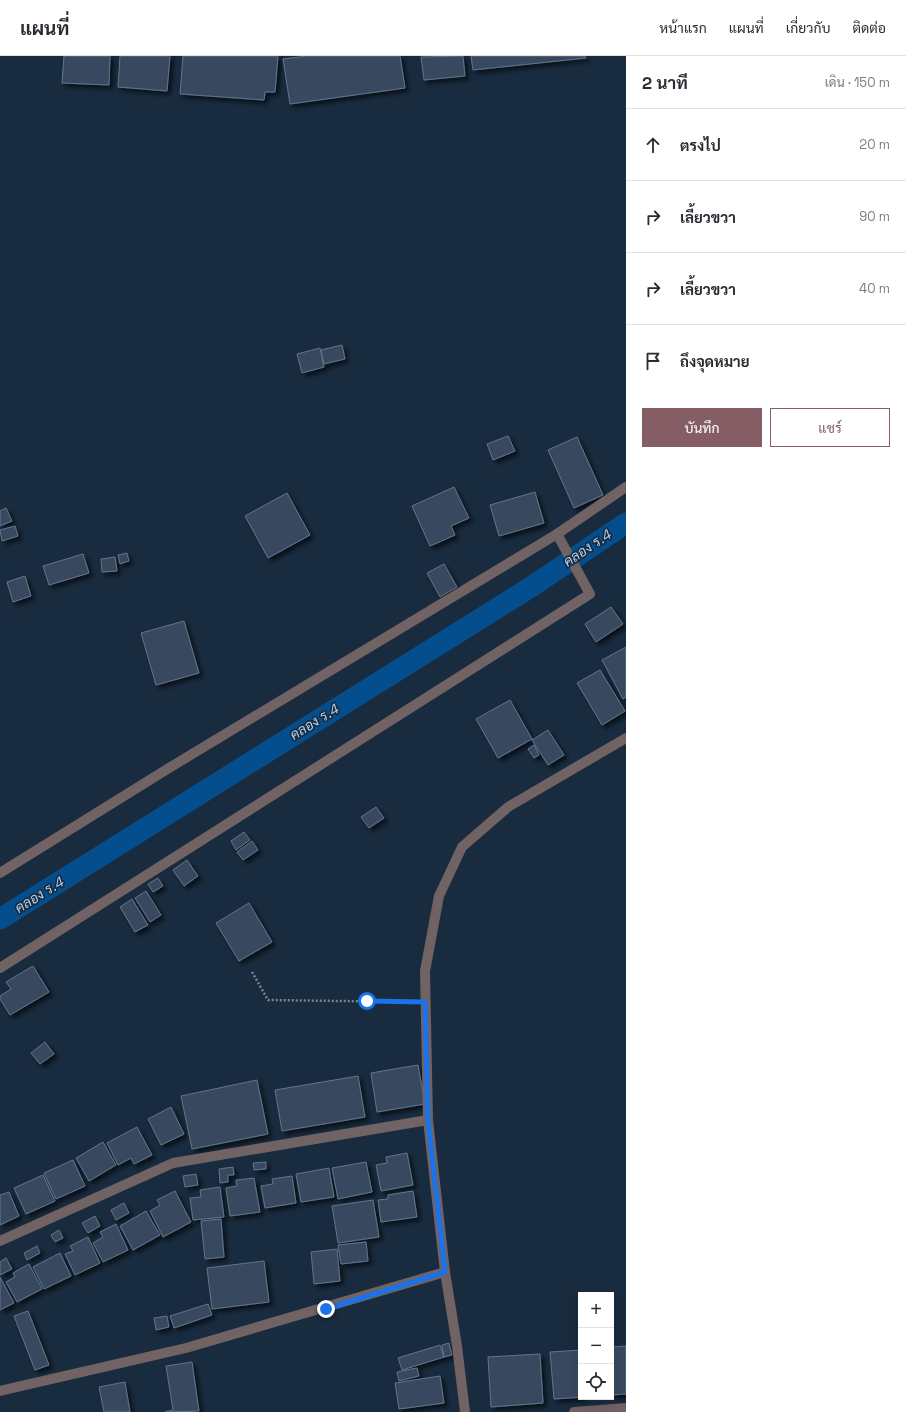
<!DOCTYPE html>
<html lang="th">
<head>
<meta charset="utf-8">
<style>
	:root { --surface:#fff; --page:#f2f2f3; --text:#2b2b33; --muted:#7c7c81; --line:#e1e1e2; --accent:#855d65 }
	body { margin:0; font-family:"Space Grotesk",Sarabun,sans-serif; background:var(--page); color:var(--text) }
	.controls { position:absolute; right:12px; bottom:12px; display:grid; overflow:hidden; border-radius:0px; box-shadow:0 4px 16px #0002 }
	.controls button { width:36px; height:36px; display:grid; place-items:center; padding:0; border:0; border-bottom:1px solid var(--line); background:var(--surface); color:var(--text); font:20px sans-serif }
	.stop { position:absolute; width:12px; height:12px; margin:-9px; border:3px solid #1a73e8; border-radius:50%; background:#fff }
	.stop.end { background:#1a73e8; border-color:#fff; box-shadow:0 1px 4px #0008 }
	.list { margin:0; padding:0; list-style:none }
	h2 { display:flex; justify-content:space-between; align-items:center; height:52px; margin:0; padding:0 16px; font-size:17px }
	h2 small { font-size:13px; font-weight:400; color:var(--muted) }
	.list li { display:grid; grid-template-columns:26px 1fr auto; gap:12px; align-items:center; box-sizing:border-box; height:72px; padding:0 16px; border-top:1px solid var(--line) }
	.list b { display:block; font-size:15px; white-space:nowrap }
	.list em { font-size:13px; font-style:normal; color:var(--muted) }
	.actions { display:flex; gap:8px; padding:12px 16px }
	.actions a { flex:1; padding:9px 0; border:1px solid var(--accent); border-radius:0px; text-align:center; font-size:14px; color:var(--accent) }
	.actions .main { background:var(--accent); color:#fff }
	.icon { flex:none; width:22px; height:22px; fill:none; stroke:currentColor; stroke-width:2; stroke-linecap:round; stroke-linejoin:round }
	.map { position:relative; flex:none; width:626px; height:1356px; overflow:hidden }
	header { display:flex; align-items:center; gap:24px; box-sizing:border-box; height:56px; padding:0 20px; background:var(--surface); border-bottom:1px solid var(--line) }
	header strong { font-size:19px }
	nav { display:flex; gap:22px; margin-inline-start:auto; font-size:14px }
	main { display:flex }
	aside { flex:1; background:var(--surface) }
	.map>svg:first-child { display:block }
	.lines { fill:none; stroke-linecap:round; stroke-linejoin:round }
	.canal { stroke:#054e8d; stroke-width:21 }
	.building { fill:#374a5f; stroke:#61758b; filter:url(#shadow) }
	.path { stroke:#778696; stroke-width:2.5; stroke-dasharray:2 2; stroke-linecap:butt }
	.minor { stroke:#716263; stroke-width:10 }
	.route { stroke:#1a73e8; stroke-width:5 }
	.labels { text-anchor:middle; stroke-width:3.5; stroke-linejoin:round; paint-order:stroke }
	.water-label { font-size:14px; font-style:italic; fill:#b0d0f3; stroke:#192b3e }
</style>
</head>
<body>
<header>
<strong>แผนที่</strong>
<nav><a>หน้าแรก</a><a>แผนที่</a><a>เกี่ยวกับ</a><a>ติดต่อ</a></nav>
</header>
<main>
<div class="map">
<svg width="626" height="1356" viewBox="0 0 626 1356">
	<defs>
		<filter id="shadow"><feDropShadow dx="3.5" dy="3.5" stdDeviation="2" flood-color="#0009"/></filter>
	</defs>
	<rect width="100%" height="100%" fill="#192b3e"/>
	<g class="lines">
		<polyline class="canal" points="0,863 534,529 626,467"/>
	</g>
	<g class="building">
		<polygon points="64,0 110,0 109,29 62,27"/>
		<polygon points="120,0 170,0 167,35 118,31"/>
		<polygon points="183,0 278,0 275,36 265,36 264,44 180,38"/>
		<polygon points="307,0 400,0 405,32 290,48 283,3"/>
		<polygon points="463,0 465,20 424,24 421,1"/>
		<polygon points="471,0 585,0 586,2 473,14"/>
		<polygon points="342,289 345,303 324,308 321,294"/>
		<polygon points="320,292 324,311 302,317 297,298"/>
		<polygon points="508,380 515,395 493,404 487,388"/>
		<polygon points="577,381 603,439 574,452 548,394"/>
		<polygon points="454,431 469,462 451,470 455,479 430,490 412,450"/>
		<polygon points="535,436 544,467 499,480 490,449"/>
		<polygon points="287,437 310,479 268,502 245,460"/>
		<polygon points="6,452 12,465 0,470 0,455"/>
		<polygon points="15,470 18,480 2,485 0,474"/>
		<polygon points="127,497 129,505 120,508 118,499"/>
		<polygon points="83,498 89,517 49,529 43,510"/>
		<polygon points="115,501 117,515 102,516 101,503"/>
		<polygon points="444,508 457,531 440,541 427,517"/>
		<polygon points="25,520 31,540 13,546 7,526"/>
		<polygon points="611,551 623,568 596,586 585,568"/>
		<polygon points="184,565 199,617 156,629 141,577"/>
		<polygon points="626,591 626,641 623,643 602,604"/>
		<polygon points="600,614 625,655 602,669 577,627"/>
		<polygon points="510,644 532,683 498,702 476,663"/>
		<polygon points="548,674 564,699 548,709 532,684"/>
		<polygon points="534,689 539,699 534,702 528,693"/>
		<polygon points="376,751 384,762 369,772 361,761"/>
		<polygon points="244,776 250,784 236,794 231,785"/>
		<polygon points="252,785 258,794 243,804 237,796"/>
		<polygon points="187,804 198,820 184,830 173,814"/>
		<polygon points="158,822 163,830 153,836 148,828"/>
		<polygon points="146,835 161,859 150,866 135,842"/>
		<polygon points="132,843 148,869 135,876 120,851"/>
		<polygon points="249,847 272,886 239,905 216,867"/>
		<polygon points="33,910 49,936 10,959 0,943 0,940 11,933 6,926"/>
		<polygon points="45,986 54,998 40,1008 31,997"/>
		<polygon points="418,1009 425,1048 377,1056 371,1017"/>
		<polygon points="358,1020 365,1061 282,1075 275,1034"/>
		<polygon points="257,1024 268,1078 192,1093 181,1040"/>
		<polygon points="171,1051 184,1078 161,1089 148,1063"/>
		<polygon points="137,1071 152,1099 134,1108 131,1102 118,1109 107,1087"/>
		<polygon points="103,1086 116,1109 89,1125 76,1102"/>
		<polygon points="407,1097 413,1129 381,1135 376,1109 387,1107 386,1101"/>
		<polygon points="73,1104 85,1130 56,1143 44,1117"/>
		<polygon points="266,1106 266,1113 254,1114 253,1107"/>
		<polygon points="366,1106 372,1136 338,1143 332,1112"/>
		<polygon points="233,1111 234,1119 228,1119 228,1126 220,1127 219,1113"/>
		<polygon points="329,1112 334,1141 301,1146 296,1118"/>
		<polygon points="196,1118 198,1129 185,1131 183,1120"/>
		<polygon points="43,1119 55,1145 26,1158 14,1132"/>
		<polygon points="292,1120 296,1147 265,1152 261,1130 273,1128 272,1123"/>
		<polygon points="254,1122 260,1156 230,1160 226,1132 237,1130 236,1124"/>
		<polygon points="220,1131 224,1161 193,1164 190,1142 201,1141 200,1134"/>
		<polygon points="175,1135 191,1166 163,1181 150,1155 160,1149 157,1144"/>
		<polygon points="413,1135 417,1161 381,1166 378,1144 388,1143 388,1139"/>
		<polygon points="9,1136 19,1160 0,1169 0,1139"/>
		<polygon points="373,1144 379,1181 338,1187 332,1150"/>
		<polygon points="124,1147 129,1157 116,1164 111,1154"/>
		<polygon points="146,1155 160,1179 133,1194 120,1170"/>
		<polygon points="95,1160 100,1170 88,1177 82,1167"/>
		<polygon points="221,1163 224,1201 205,1203 201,1165"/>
		<polygon points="116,1168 128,1194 103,1206 93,1187 103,1181 100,1176"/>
		<polygon points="59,1174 63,1182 55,1186 51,1179"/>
		<polygon points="88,1181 100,1207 75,1219 65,1198 73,1195 70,1190"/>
		<polygon points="366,1186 368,1205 341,1208 338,1189"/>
		<polygon points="37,1190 40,1197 27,1204 24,1197"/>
		<polygon points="337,1193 340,1225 314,1228 311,1196"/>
		<polygon points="60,1197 71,1220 44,1233 33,1211"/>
		<polygon points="6,1202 12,1213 0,1219 0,1206"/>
		<polygon points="264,1205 269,1246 212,1253 207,1212"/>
		<polygon points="29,1208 42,1233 17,1246 6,1226 15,1221 13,1217"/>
		<polygon points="0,1221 14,1247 0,1254"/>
		<polygon points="208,1248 212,1259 174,1272 170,1260"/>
		<polygon points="28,1255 49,1309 35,1314 14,1260"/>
		<polygon points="167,1260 169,1271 156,1274 154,1262"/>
		<polygon points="449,1287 452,1299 444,1301 442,1289"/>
		<polygon points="440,1289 444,1301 402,1314 398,1302"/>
		<polygon points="626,1290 626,1338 611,1339 611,1291"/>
		<polygon points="581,1294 581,1341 584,1341 554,1343 550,1296"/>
		<polygon points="540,1298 543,1347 491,1351 488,1301"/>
		<polygon points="192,1306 199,1355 165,1356 173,1354 166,1310"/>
		<polygon points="417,1312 419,1320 399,1325 397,1316"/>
		<polygon points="440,1320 444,1347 399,1353 395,1327"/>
		<polygon points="125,1326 130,1356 104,1356 99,1331"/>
	</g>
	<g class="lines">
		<polyline class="path" points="252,916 268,944 410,946"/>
		<g class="minor">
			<polyline points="0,817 169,712 557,478 626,431"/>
			<polyline points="0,912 590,538 557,478"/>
			<polyline points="0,1185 173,1107 428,1064"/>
			<polyline points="0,1335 186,1292 445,1216"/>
			<polyline points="465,1356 457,1290 445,1216 428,1064 425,915 439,840 462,791 508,751 626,682"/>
			<polyline points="574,1356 626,1352"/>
		</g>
	</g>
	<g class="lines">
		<polyline class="route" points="326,1253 445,1216 428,1064 425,946 367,945"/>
	</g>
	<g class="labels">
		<g class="water-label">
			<text transform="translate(587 492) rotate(-34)" y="5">คลอง ร.4</text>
			<text transform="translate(314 666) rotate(-32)" y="5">คลอง ร.4</text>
			<text transform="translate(39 839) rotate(-32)" y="5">คลอง ร.4</text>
		</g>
	</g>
</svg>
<div class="controls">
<button>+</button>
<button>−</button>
<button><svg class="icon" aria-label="locate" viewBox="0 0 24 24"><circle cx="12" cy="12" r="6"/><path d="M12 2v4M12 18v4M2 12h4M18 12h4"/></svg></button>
</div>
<div class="stop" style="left:367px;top:945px"></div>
<div class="stop end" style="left:326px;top:1253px"></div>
</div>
<aside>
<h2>2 นาที<small>เดิน · 150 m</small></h2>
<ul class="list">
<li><svg class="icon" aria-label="ahead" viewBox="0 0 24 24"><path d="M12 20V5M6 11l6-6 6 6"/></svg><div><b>ตรงไป</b></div><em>20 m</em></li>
<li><svg class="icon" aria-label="right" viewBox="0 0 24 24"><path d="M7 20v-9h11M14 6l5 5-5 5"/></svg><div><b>เลี้ยวขวา</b></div><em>90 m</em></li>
<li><svg class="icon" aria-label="right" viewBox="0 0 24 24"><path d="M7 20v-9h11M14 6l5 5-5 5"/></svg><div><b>เลี้ยวขวา</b></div><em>40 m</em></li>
<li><svg class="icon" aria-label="arrive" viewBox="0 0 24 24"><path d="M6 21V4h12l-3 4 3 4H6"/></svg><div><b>ถึงจุดหมาย</b></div></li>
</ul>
<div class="actions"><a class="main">บันทึก</a><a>แชร์</a></div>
</aside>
</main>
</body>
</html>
